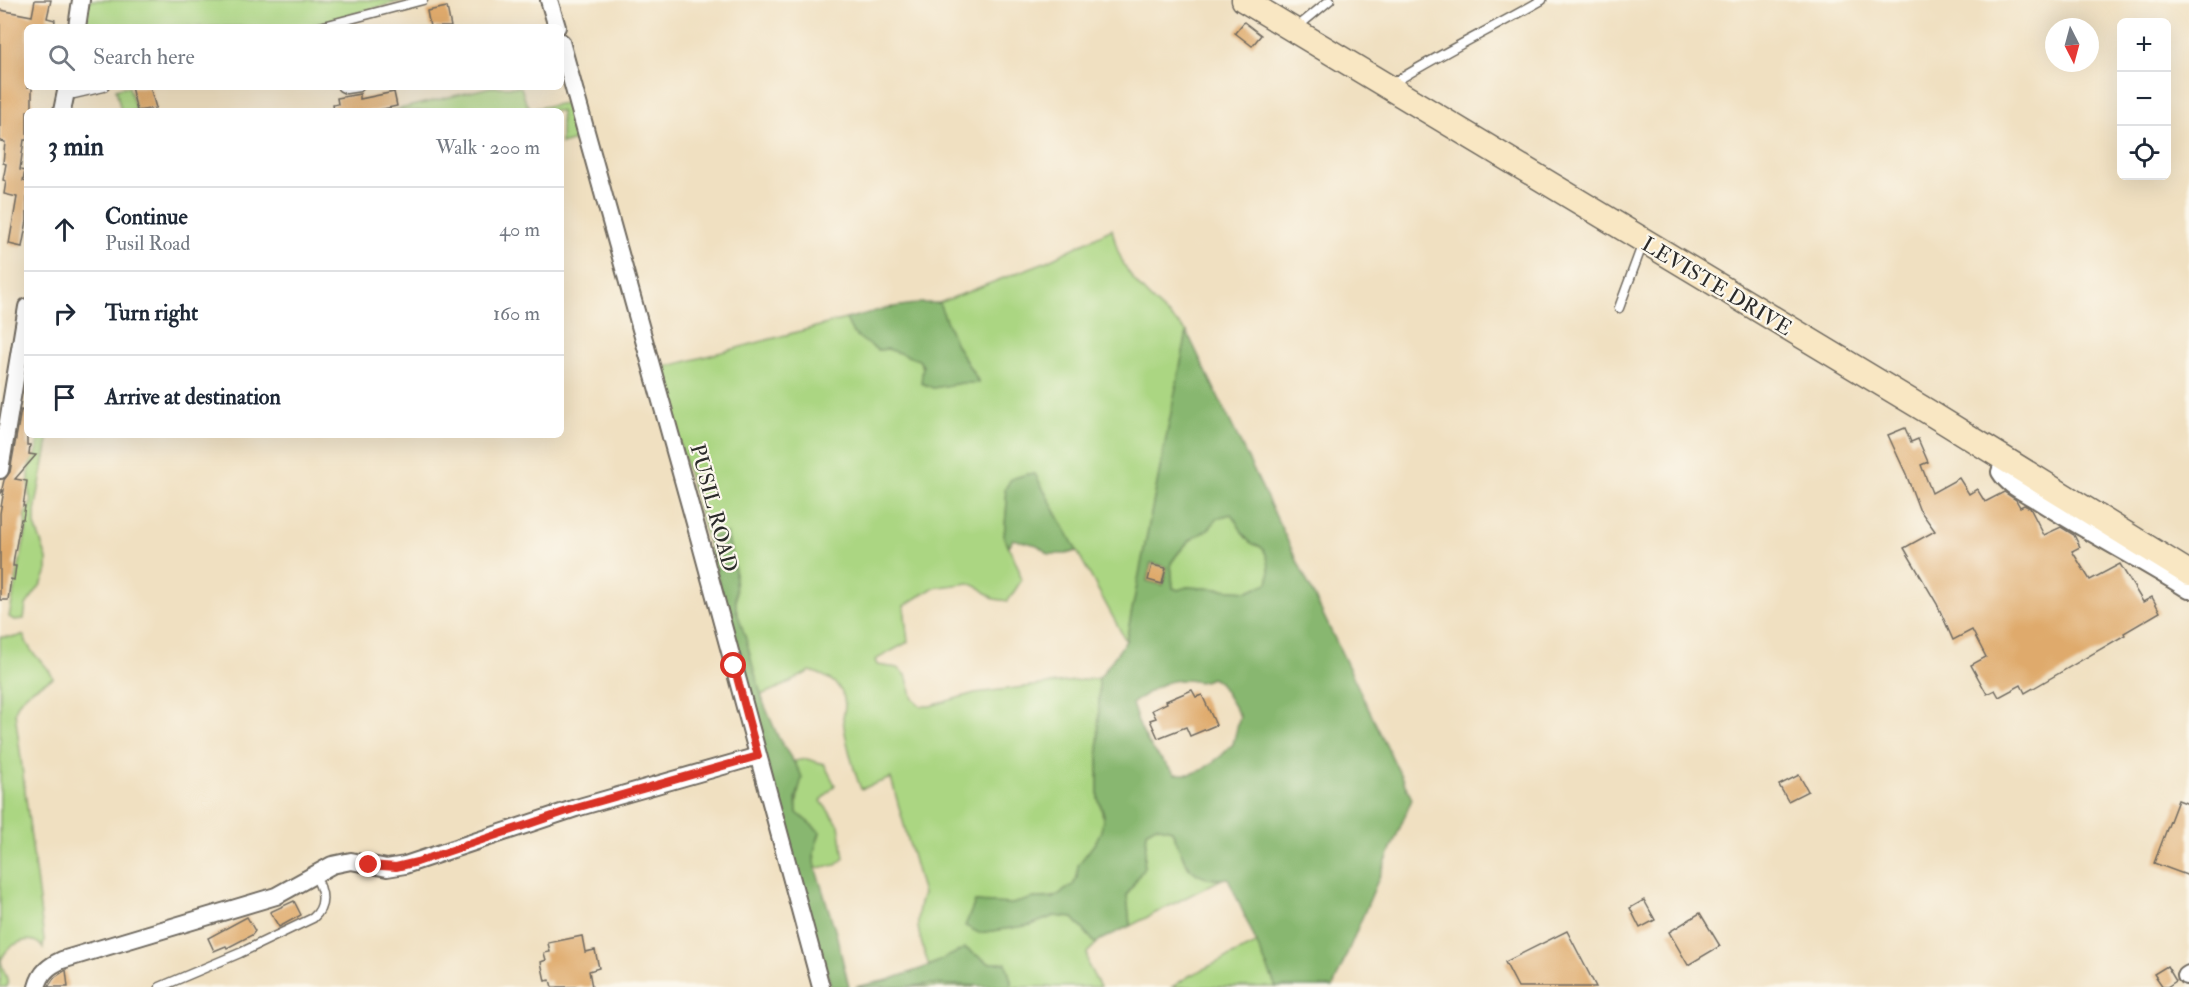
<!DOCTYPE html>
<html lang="en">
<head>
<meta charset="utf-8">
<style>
	:root { --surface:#fff; --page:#f2f2f3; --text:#1f2937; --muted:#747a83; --line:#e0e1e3 }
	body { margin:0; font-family:"IM FELL Double Pica",serif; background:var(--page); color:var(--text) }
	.controls { position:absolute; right:18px; top:18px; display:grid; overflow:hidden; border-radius:9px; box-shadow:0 6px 24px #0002 }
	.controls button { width:54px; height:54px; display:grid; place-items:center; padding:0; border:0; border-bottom:2px solid var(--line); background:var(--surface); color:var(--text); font:30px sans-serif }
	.compass { position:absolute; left:2045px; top:18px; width:54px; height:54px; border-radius:50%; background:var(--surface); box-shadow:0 6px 24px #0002; rotate:174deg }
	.stop { position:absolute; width:18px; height:18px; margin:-14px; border:4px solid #d93025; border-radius:50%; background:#fff }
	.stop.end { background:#d93025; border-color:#fff; box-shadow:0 2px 6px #0008 }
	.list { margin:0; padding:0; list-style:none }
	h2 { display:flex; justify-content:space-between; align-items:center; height:78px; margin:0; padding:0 24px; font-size:26px }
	h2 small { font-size:20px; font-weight:400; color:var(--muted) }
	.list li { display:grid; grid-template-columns:39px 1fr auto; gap:18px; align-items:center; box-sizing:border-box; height:84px; padding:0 24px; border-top:2px solid var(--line) }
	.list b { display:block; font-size:22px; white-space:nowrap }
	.list p { margin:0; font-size:20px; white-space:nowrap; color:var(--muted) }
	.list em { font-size:20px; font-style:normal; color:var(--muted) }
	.icon { flex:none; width:33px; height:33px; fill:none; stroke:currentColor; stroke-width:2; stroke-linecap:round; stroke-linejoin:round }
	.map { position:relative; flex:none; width:2189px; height:987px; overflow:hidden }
	.search { position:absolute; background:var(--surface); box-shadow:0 6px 24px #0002; left:24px; top:24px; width:540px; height:66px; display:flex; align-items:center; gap:15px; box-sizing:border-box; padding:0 21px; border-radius:9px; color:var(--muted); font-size:22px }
	.panel { position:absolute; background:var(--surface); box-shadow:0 6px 24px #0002; left:24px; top:108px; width:540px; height:330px; border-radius:9px }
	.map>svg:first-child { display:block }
	.green { fill:#abd682; stroke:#6b8056; stroke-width:1.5 }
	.forest { fill:#88b770; stroke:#5a714e; stroke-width:1.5; fill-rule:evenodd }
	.building { fill:#dfaa6c }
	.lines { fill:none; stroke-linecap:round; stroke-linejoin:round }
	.service-casing { stroke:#706a60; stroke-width:11 }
	.minor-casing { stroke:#706a60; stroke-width:20 }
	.secondary-casing { stroke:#706a60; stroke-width:27 }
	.service { stroke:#fff; stroke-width:8 }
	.minor { stroke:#fff; stroke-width:16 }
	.secondary { stroke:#f9e7c3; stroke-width:24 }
	.route { stroke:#d93025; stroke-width:8 }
	.labels { text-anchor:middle; stroke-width:4.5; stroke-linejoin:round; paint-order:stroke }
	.street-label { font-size:21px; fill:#2b2b2b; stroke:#fbf7ec }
</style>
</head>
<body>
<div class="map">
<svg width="2189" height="987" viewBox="0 0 2189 987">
	<rect width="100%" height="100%" fill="#fbf7ec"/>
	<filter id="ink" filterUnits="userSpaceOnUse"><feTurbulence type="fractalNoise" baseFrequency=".0167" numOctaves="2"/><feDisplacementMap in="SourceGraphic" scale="12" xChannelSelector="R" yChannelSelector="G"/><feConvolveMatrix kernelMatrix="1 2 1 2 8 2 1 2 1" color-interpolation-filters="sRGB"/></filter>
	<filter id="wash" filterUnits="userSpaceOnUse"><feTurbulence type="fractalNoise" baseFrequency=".008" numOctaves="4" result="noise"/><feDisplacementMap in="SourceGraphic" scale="24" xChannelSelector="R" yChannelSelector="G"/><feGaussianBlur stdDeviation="1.35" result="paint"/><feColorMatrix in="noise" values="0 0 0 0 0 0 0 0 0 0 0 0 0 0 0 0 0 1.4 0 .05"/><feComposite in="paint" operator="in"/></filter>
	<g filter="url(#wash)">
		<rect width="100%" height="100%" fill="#f0e0c1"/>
		<g class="green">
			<polygon points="89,0 405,0 305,27 85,27"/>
			<polygon points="122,87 129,87 136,111 121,111 116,89"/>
			<polygon points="491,87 521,87 526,103 532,109 570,102 580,139 561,144 561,111 391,111"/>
			<path d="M1112,229C1114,237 1116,247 1120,256C1133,288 1163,309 1187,332L1126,641L1035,474H1027L1005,489L1007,503L1004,537L1019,569L1021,581L1008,601L994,599L980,588L969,583L933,588L904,606L908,642L875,660L877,665L898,668L906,675L913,699L921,706H930L975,693L1099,678L1098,798C1108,825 1102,835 1085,857C1077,867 1080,878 1073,885C1060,899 1050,897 1035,898C1027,899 1020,903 1012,904C1001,905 987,903 975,902L966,925L979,933L1031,925L1054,916L1073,918L1096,944L1087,953L1088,965L1100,987H1011V981L1006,964L989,963L965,948L929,966C920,939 912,922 923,894L891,778L861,789C854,772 845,738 843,719C843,714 845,710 845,705C844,684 827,676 810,671L785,685L761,695L736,609L735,571L727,534L707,539L658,369L846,319L853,333L878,350L888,349L919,360L933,388L962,383L979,382L956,345L939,303L1045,262Z"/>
			<polygon points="39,435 49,435 35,511 35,525 47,559 47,571 42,583 26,605 24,619 14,620 9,617 26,531 25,515 32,501 29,495 29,466 36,455"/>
			<path d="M1231,514C1238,522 1242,535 1250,542C1253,545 1259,545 1262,548C1269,555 1271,575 1268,583L1248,591L1187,587L1178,590L1173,588L1171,563C1177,554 1185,543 1195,537C1205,531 1211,529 1217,518Z"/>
			<path d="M22,635L24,636C31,658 46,660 53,678C38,686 19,694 15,712L44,940L43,948C31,932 8,944 1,960C1,970 10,977 7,987H0V637H16Z"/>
			<path d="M807,759L824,764L835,785L821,801L839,825L844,858L836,865L816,868L814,852L820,832L797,813C795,791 806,782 794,761Z"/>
			<polygon points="1156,826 1172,830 1187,867 1213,879 1222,879 1130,926 1127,895 1144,867 1147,831"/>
			<polygon points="1257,943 1276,987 1172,987 1189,976"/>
			<polygon points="930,984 969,984 975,987 904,987"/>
		</g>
		<g class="forest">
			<polygon points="921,303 939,303 956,345 979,383 962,383 933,388 921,383 923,366 919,360 888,349 878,350 866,343 853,333 846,319 887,308"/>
			<path d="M1187,332L1412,799L1333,987H1276L1228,878C1188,884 1185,860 1172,830L1156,826L1147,831L1144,867L1127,895L1130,926L1100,940L1096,944L1073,918L1054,916L1031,925L979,933L965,926L975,902L1012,904L1034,898H1053L1073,885L1077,877L1078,865L1095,843L1101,831L1104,815L1098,798L1099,678L1126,641ZM1231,514C1238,522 1242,535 1250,542C1253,545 1259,544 1262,548C1269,555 1271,575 1268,583L1248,591L1187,587L1178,590L1173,588L1171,563C1177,554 1185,543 1195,537C1205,531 1211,529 1217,518ZM1151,563L1167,567L1163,585L1147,581ZM1211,678L1219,682L1240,716L1233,744L1221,756L1202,770L1190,774H1175C1149,747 1143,740 1132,704C1149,692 1161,680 1184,680C1197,680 1197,685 1211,678Z"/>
			<polygon points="1027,474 1035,474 1077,551 1066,554 1049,554 1037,545 1013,539 1009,547 1004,537 1007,503 1005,489 1011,479"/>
			<polygon points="727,533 735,571 736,609 746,639 754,671 764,704 779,739 800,772 802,778 796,799 797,813 820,832 814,852 814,863 836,933 849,987 831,987 790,850 707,539"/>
			<polygon points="965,948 989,963 1006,963 1011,981 1011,987 930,984 904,987 855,987 888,980 929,966"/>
		</g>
		<g id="blocks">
			<g class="building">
				<polygon points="35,0 51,0 47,18 55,20 54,27 27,27 27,87 32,87 32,111 27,111 27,140 24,140 20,170 25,171 23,181 27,182 27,221 22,247 9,244 17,197 4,194 6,181 3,180 6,164 3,163 5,142 0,141 0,10 32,16"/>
				<polygon points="447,7 451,27 430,27 427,11"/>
				<polygon points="1244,22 1261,35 1252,46 1235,33"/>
				<polygon points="131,87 150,87 156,108 137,111"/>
				<polygon points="394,92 397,106 374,111 334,111 333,105 338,104 337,98 360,94 360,99"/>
				<polygon points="21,410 27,412 27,445 30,445 29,454 36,455 15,479 27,481 23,506 25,506 23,519 21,519 14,557 13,566 16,566 14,580 11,579 8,600 0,600 0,513 4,490 1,493 4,480 10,472"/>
				<polygon points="1905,428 1911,442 1918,439 1928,462 1921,465 1932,493 1959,478 1969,494 1977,489 1985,502 2004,492 2016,500 2020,507 2024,505 2030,508 2044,535 2061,527 2074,535 2080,547 2072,551 2090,580 2120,564 2143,602 2152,597 2160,612 2124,633 2125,635 2025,693 2021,685 1999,697 1995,690 1987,694 1971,665 1986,657 1972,630 1953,640 1937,604 1904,548 1935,531 1919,509 1906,474 1888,435"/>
				<polygon points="1152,565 1166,568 1162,584 1148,580"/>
				<polygon points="1192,690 1196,697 1202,695 1216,725 1190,736 1186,727 1158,738 1150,720 1156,718 1152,710 1167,703 1166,701"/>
				<polygon points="1799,775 1808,791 1788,801 1779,785"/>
				<polygon points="2178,800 2189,804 2189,876 2154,863"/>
				<polygon points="1644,900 1655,920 1640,928 1630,908"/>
				<polygon points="294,901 301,915 279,927 270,912"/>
				<polygon points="1700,913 1720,946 1688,965 1669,932"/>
				<polygon points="247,917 255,931 252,935 227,948 226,946 214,951 208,938"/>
				<polygon points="1567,931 1596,987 1518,987 1505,962"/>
				<polygon points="582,936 585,952 595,950 599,968 589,971 592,987 552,987 550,980 545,981 541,962 546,960 544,953 550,952 548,943"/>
				<polygon points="2167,966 2176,981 2167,987 2163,987 2154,974"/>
				<polygon points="66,970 68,987 48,987 54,978"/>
			</g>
		</g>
	</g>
	<g filter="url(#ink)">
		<use href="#blocks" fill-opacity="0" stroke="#706a60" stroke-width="1.5"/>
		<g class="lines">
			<defs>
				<g id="service">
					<polyline points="320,27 423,0"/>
					<polyline points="1296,28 1330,0"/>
					<path d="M1390,85C1439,54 1492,29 1542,0"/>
					<polyline points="342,87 346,89 359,87"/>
					<polyline points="66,94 74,94 104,87"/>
					<polyline points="1619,308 1643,243"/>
					<path d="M160,987L240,953L313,918C328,905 323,889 314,874"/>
				</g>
				<g id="minor">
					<polyline points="549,0 557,27"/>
					<polyline points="77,27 81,0"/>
					<polyline points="561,42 700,541 821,987"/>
					<polyline points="62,111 67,87"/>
					<path d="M2004,460L2000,472C2009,487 2026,493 2040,502C2089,533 2140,559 2189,590"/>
					<polyline points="0,470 27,307"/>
					<polyline points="2186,976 2189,974"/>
					<path d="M37,987C41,972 49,966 62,960L276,896L332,865L351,861L387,868L405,865L576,808L758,756"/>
				</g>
				<polyline id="secondary" points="1244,0 1927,411 2189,573"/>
			</defs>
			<use href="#service" class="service-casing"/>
			<use href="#minor" class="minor-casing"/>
			<use href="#secondary" class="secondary-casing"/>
			<use href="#service" class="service"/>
			<use href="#minor" class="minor"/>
			<use href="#secondary" class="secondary"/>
		</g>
	</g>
	<g class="lines" filter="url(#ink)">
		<polyline class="route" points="369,865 396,867 417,862 576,808 758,756 734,666"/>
	</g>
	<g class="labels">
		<g class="street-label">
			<text transform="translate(1717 286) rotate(31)" y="7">LEVISTE DRIVE</text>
			<text transform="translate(714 508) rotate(75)" y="7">PUSIL ROAD</text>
		</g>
	</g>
</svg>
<div class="controls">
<button>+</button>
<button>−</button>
<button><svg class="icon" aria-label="locate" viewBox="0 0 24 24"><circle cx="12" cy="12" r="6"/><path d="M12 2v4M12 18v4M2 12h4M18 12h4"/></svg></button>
</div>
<svg class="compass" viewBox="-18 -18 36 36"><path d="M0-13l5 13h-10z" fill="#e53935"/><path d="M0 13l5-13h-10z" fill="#747a83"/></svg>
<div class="stop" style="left:734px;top:666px"></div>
<div class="stop end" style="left:369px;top:865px"></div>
<div class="search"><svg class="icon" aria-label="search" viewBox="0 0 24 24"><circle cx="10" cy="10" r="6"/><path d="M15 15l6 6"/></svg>Search here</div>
<section class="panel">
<h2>3 min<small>Walk · 200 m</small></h2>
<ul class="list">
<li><svg class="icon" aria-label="ahead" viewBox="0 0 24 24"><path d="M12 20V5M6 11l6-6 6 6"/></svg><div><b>Continue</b><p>Pusil Road</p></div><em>40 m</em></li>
<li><svg class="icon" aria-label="right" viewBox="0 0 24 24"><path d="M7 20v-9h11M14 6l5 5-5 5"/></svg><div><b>Turn right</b></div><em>160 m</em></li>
<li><svg class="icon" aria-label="arrive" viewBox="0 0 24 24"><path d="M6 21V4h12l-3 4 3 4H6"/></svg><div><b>Arrive at destination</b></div></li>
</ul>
</section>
</div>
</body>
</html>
